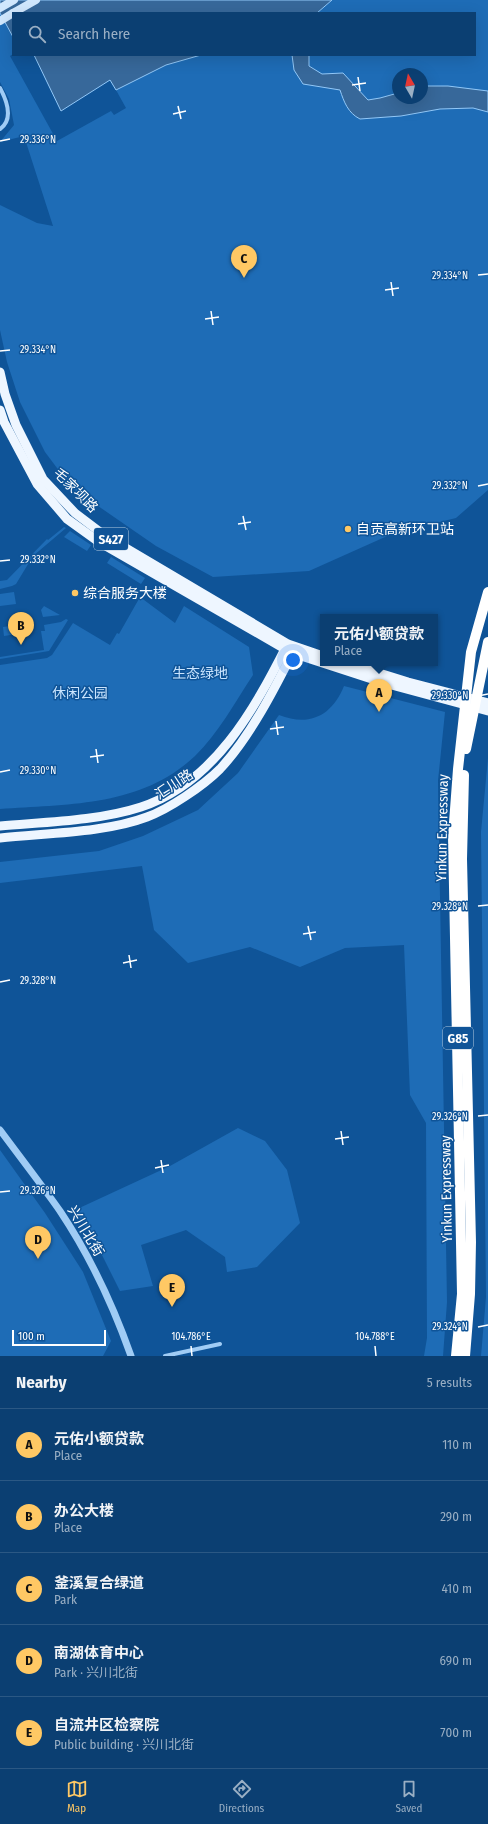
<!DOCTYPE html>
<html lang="en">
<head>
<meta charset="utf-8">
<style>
	:root { --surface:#0b3f72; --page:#194a7a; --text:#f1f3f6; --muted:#9aafc4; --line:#2b5884; --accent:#ffc864 }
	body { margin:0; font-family:"Fira Sans Condensed","Noto Sans SC",sans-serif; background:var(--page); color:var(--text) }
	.compass { position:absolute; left:392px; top:68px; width:36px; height:36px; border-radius:50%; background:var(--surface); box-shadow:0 4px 16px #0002; rotate:351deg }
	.scale { position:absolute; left:12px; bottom:10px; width:94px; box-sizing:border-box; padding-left:4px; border:2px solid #fff; border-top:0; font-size:11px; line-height:14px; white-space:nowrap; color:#fff; -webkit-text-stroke:3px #0f5498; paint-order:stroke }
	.you { position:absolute; left:293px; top:660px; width:14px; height:14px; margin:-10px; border:3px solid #fff; border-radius:50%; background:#1a73e8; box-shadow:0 0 0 6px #1a73e833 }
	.badge { display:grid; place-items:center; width:26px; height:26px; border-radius:50%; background:var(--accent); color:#111; font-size:13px; font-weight:700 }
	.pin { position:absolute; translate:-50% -33px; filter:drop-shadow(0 1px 2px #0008) }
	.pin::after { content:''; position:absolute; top:21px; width:14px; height:12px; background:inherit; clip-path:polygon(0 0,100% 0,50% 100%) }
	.popup { position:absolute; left:320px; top:614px; width:118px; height:52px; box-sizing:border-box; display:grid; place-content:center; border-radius:0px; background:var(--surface); filter:drop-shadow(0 1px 3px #0005); font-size:13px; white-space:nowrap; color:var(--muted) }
	.popup b { font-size:15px; color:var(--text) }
	.popup::after { content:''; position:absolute; left:50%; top:100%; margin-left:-8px; border:8px solid transparent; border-top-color:var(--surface) }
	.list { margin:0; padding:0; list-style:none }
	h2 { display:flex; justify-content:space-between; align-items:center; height:52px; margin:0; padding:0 16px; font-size:17px }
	h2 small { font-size:13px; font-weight:400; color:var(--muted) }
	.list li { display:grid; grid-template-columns:26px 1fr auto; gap:12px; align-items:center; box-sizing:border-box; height:72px; padding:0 16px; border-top:1px solid var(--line) }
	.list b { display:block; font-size:15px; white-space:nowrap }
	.list p { margin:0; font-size:13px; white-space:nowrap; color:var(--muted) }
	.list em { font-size:13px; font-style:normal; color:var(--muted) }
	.icon { flex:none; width:22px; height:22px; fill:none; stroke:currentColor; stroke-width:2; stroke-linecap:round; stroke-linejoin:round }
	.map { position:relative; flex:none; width:488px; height:1356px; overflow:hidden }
	.search { position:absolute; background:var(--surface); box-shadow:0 4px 16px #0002; left:12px; right:12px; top:12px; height:44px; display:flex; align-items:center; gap:10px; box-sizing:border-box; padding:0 14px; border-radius:0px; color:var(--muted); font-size:15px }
	.sheet { height:412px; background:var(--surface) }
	nav { display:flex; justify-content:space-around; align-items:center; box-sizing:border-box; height:56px; border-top:1px solid var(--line); background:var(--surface); font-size:11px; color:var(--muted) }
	nav a { display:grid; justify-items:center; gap:2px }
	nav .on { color:var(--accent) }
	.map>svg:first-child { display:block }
	.green { fill:#1e6cb6; fill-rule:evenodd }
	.water { fill:#37689a; stroke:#92c8f8 }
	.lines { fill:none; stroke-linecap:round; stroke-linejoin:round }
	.minor { stroke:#a0ccf5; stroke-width:4 }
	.tertiary { stroke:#a0ccf5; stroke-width:7 }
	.secondary { stroke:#d0e7fd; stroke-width:8 }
	.primary { stroke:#eef6ff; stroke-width:9 }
	.motorway { stroke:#fff; stroke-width:10 }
	.ticks { fill:none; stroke:#fff; stroke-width:1.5 }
	.poi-dot { fill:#ffc864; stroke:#0f5498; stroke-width:1.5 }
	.labels { text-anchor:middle; stroke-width:3; stroke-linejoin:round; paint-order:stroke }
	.shield { fill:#0f5498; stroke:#b7cce0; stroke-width:1 }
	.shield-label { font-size:13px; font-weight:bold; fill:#fff }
	.street-label { font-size:14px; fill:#fff; stroke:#0f5498 }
	.poi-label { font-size:14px; fill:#fff; stroke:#0f5498; text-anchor:start }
	.park-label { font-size:14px; fill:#c9e4fe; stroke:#0f5498 }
	.ticks-label { font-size:10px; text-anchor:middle; fill:#fff; stroke:#0f5498; stroke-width:3; stroke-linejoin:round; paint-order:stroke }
</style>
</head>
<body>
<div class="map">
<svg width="488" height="1356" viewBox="0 0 488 1356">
	<rect width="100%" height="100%" fill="#0f5498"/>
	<g class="green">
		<path d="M332,0H488V490L456,518L394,533L309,571L213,577L156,546L72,488L45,452L20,402L7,362L0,330V205L37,223L53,226L24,136L0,142L14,125L9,99L0,82V13L13,37V54L10,56L57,141L111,111L114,115L126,108L116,90L166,65L201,55H475V13H317ZM398,74H422V98H398Z"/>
		<polygon points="64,527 66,528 33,556 16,584 12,586 0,589 0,581 7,580 47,539 48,540"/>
		<polygon points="70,531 91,545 87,551 64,537"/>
		<polygon points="111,557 145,578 141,584 107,563"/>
		<polygon points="14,592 16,604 0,606 0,594"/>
		<path d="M140,597L175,623L184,606L249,647L253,675C235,702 218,734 195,756C141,807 68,804 0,809V665L47,658L52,655L73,623L110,645L117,633L119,634Z"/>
		<polygon points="44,606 60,615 43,617 41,610"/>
		<polygon points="66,619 68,620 49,651 0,659 0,657 44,650 41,631 45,631 44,625 61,622"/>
		<polygon points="29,623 30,629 23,631 24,633 4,636 3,627"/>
		<path d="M344,686L445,712L438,781L447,1302L443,1356H424L427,1338L426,1123L410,1095L404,945L345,948L300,967L250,947L188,963L154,930L142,866L0,883V862L99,851L143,836L198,810L238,773L279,715C309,727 332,716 344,686Z"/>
		<polygon points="488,758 488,1356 481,1356 486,1297 481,832"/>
		<polygon points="238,1128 265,1141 287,1170 300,1223 257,1267 227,1272 225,1257 186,1230 141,1245 153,1286 120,1291 98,1247 75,1210 170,1166"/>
		<polygon points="0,1150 45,1213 83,1272 111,1341 103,1356 0,1356"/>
	</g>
	<g class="water">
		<polygon points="0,0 332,0 317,13 13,13 13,37 0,13"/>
		<polygon points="34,55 201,55 166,65 116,90 110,80 61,111"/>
		<path d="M292,55H309V66L322,74L343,73L368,100L380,98L398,93V98H422V86H448L488,91V112L473,108L440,109L401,116L360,119C348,113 344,102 340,90L303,84L294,70Z"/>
	</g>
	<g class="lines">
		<g class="minor">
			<path d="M0,88C7,101 14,119 0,129"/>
			<polyline points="165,1356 220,1344"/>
		</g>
		<path class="tertiary" d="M0,1130C20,1157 41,1184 60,1211C90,1256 113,1305 131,1356"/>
		<g class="secondary">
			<polyline points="0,8 14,0"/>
			<polyline points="13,13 36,0"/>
			<polyline points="0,21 13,13"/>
		</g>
		<g class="primary">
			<polyline points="0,372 5,394 16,425 43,479 75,513 104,535 288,644 323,656"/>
			<polyline points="0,410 4,422 37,484 67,519 99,542 292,653 384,683 488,711"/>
			<polyline points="347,663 408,682 488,703"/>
			<path d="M0,826C45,822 98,821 141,807C214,783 254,710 287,645"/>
			<path d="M0,838C45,833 105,833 147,817C169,809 203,786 220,769C250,737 275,688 295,648"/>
		</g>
		<g class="motorway">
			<polyline points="466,749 488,642"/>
			<polyline points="464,775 462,859 471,1242 470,1294 465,1356"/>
			<polyline points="456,1356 462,1294 453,836 458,769 471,652 488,592"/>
		</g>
	</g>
	<path class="ticks" d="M358,77L360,91M352,85L366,83M178,106L181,119M173,114L186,111M0,141L10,139M478,275L488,274M391,282L393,296M385,290L399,288M211,311L213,325M205,319L219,317M0,351L10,350M478,486L488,484M243,516L246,530M238,524L251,522M0,561L10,560M478,696L488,694M276,721L278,735M270,729L284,727M96,749L98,763M90,757L104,755M0,772L10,770M478,906L488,905M308,926L311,940M303,934L316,932M129,955L131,968M123,963L137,960M0,982L10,980M478,1116L488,1115M341,1131L343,1145M335,1139L349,1137M161,1160L163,1173M155,1168L169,1165M0,1192L10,1191M478,1327L488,1325M191,1346L192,1356M375,1346L376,1356"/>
	<g class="poi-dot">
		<circle cx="348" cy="529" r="4"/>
		<circle cx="75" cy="593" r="4"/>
	</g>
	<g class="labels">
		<g class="shield">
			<rect x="94" y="528" width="34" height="22" rx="3"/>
			<rect x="443" y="1027" width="30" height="22" rx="3"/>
		</g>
		<g class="shield-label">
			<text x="111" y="544">S427</text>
			<text x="458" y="1043">G85</text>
		</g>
		<g class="street-label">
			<text transform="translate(76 490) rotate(45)" y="5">毛家坝路</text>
			<text transform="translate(174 784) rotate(-33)" y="5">汇川路</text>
			<text transform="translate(442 828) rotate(-89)" y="5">Yinkun Expressway</text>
			<text transform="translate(446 1189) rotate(-91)" y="5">Yinkun Expressway</text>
			<text transform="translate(86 1231) rotate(59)" y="5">兴川北街</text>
		</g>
		<g class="poi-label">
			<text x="356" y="534">自贡高新环卫站</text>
			<text x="83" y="598">综合服务大楼</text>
		</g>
		<g class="park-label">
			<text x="200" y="678">生态绿地</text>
			<text x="80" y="698">休闲公园</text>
		</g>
	</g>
	<g class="ticks-label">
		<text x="38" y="143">29.336°N</text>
		<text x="450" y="279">29.334°N</text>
		<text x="38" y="353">29.334°N</text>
		<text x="450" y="489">29.332°N</text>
		<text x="38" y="563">29.332°N</text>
		<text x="450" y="699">29.330°N</text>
		<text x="38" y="774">29.330°N</text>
		<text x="450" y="910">29.328°N</text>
		<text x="38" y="984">29.328°N</text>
		<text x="450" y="1120">29.326°N</text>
		<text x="38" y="1194">29.326°N</text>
		<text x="450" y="1330">29.324°N</text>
		<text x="191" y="1340">104.786°E</text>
		<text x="375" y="1340">104.788°E</text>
	</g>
</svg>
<svg class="compass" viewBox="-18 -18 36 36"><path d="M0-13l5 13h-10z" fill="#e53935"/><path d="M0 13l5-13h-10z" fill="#9aafc4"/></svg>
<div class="scale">100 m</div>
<div class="you"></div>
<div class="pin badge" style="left:379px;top:712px">A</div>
<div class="popup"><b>元佑小额贷款</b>Place</div>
<div class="pin badge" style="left:21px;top:645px">B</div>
<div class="pin badge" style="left:244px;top:278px">C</div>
<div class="pin badge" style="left:38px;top:1259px">D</div>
<div class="pin badge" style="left:172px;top:1307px">E</div>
<div class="search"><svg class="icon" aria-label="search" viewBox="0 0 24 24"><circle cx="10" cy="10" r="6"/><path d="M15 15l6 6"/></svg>Search here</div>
</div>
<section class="sheet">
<h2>Nearby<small>5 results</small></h2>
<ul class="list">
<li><span class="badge">A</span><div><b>元佑小额贷款</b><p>Place</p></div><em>110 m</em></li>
<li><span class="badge">B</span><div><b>办公大楼</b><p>Place</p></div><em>290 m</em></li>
<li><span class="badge">C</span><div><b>釜溪复合绿道</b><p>Park</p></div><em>410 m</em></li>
<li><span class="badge">D</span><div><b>南湖体育中心</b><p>Park · 兴川北街</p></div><em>690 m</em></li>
<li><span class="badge">E</span><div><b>自流井区检察院</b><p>Public building · 兴川北街</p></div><em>700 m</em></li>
</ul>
</section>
<nav>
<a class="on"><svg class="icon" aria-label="map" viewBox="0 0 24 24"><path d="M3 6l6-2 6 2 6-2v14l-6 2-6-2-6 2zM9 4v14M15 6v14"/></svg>Map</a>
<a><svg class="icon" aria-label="directions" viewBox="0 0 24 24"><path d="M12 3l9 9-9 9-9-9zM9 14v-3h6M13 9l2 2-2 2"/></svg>Directions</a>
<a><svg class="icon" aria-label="saved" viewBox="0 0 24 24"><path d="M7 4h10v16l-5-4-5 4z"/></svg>Saved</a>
</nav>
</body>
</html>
